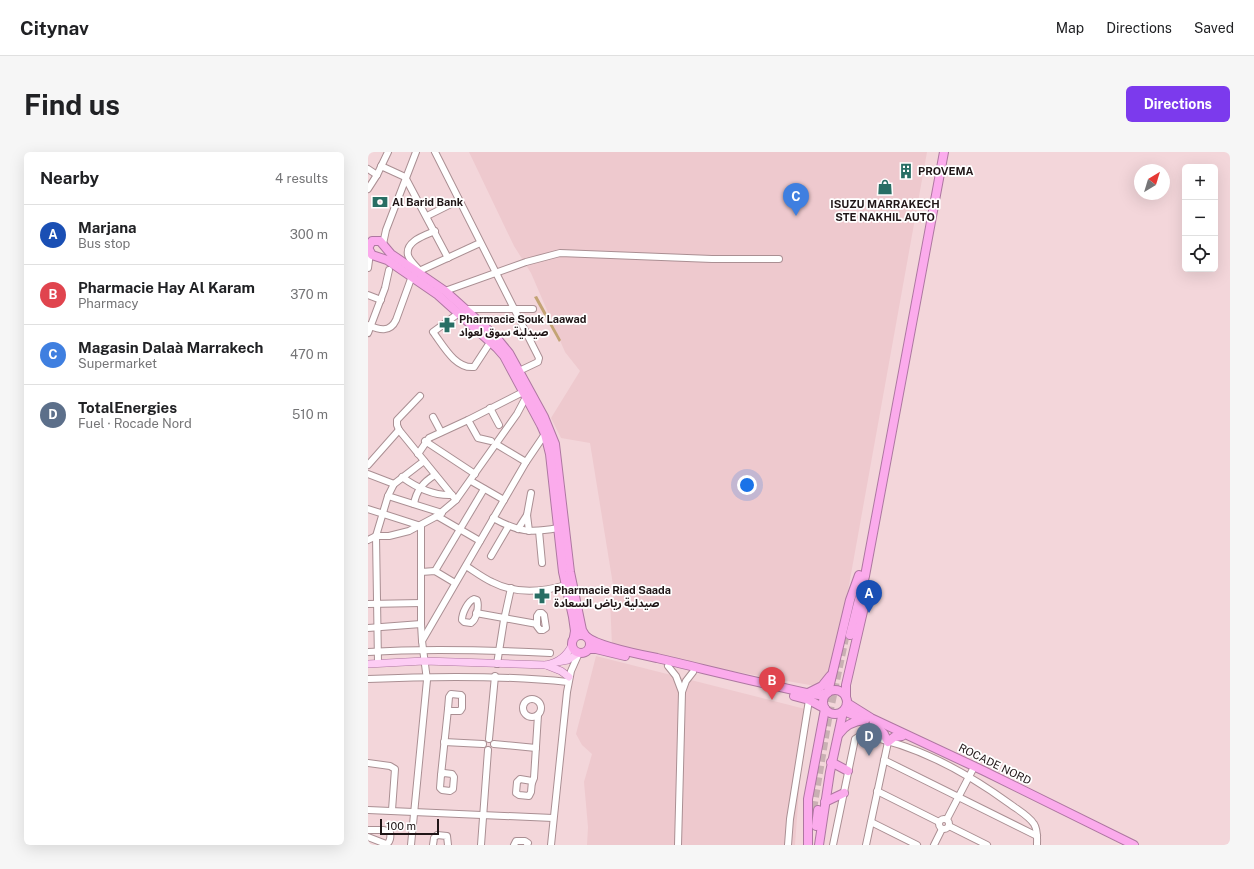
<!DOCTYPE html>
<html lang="en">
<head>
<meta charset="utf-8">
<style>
	:root { --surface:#fff; --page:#f6f6f6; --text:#202124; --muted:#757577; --line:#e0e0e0; --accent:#7c3aed }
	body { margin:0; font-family:"Public Sans","Noto Sans Arabic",sans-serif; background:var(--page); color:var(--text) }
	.controls { position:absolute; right:12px; top:12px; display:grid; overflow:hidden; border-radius:6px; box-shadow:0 4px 16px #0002 }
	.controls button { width:36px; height:36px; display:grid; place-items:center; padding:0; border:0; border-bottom:1px solid var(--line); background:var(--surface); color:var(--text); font:20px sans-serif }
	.compass { position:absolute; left:766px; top:12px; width:36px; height:36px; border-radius:50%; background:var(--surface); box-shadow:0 4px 16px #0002; rotate:38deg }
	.scale { position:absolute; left:12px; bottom:10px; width:59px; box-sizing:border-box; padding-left:4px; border:2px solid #201617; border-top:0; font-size:11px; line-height:14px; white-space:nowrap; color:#201617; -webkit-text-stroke:3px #fff; paint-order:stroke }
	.you { position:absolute; left:379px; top:333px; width:14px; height:14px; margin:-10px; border:3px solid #fff; border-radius:50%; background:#1a73e8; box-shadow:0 0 0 6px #1a73e833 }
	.badge { display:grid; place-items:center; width:26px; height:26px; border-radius:50%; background:var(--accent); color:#fff; font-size:13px; font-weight:700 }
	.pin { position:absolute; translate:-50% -33px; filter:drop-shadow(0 1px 2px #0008) }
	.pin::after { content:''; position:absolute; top:21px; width:14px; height:12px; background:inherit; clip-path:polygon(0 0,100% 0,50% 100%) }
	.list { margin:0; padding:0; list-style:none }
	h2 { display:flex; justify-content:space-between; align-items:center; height:52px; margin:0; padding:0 16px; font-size:17px }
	h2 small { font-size:13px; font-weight:400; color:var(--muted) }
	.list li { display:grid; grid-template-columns:26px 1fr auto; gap:12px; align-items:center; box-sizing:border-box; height:60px; padding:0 16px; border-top:1px solid var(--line) }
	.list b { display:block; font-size:15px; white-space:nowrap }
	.list p { margin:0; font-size:13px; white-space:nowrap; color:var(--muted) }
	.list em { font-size:13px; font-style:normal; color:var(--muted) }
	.icon { flex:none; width:22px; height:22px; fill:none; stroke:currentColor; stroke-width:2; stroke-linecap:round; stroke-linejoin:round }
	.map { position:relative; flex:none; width:862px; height:693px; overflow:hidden; border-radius:6px }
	header { display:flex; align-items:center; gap:24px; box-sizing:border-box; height:56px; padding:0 20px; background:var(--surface); border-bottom:1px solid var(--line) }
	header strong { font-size:19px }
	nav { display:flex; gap:22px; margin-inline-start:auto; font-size:14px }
	.intro { display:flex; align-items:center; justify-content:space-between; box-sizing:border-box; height:96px; padding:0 24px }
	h1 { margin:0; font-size:28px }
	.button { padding:10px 18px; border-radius:6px; background:var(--accent); color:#fff; font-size:14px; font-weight:700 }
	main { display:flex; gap:24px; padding:0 24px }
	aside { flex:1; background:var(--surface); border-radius:6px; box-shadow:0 4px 16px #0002 }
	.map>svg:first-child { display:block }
	.built { fill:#eec9ce }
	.forest { fill:#c3a374 }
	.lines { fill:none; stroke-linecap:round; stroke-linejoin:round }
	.highway-tunnel { stroke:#c9b0b3; stroke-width:8; stroke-dasharray:8 4; stroke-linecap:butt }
	.minor-casing { stroke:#aa8f93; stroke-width:8 }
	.major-casing { stroke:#ae77a1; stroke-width:8 }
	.highway-casing { stroke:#ae77a1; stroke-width:10 }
	.minor { stroke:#fff; stroke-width:6 }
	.major { stroke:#fdcdf4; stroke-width:7 }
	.highway { stroke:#fbabec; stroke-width:8 }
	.labels { text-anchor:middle; stroke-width:3.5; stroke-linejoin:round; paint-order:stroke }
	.poi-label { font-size:11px; font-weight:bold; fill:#201617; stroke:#fff; text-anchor:start }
	.street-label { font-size:11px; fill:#201617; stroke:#fff }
</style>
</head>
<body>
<header>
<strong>Citynav</strong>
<nav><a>Map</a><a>Directions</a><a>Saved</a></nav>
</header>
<div class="intro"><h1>Find us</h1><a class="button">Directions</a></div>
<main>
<aside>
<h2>Nearby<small>4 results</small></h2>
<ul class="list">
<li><span class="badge" style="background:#1a4fb4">A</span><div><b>Marjana</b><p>Bus stop</p></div><em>300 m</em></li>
<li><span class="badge" style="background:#e0444e">B</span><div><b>Pharmacie Hay Al Karam</b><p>Pharmacy</p></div><em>370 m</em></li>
<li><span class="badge" style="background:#3f7fe0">C</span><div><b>Magasin Dalaà Marrakech</b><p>Supermarket</p></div><em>470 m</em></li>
<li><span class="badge" style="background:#5c6f8a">D</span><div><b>TotalEnergies</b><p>Fuel · Rocade Nord</p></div><em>510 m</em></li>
</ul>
</aside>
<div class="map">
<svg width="862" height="693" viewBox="0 0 862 693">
	<rect width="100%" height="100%" fill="#f3d6da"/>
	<g class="built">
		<polygon points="101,0 559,0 465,522 453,535 275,503 244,494 242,446 247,445 222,291 193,286 183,266 212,219 197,200 163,121 146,94"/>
		<polygon points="228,504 437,557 427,693 219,693 220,675 216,630 224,602 214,593 208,582"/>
	</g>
	<polygon class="forest" points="169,144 193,188 191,190 166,145"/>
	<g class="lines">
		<polyline class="highway-tunnel" points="445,657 460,567 477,486"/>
		<defs>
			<g id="minor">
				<polyline points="67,0 171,206 170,210 151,219"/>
				<polyline points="13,14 37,25 80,106"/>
				<polyline points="0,17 9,23"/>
				<polyline points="0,37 9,23 20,0"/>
				<polyline points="59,64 91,48"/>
				<polyline points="15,92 18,78 48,0"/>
				<polyline points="0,116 2,101"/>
				<path d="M51,118C48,114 41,108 40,103C37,89 58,83 67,79"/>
				<polyline points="49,120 112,91"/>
				<polyline points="77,139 158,110 192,101 344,107 411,107"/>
				<polyline points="0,143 13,148"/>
				<polyline points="98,157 165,157"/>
				<path d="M91,161L65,180C75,193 87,217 106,215L123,189"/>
				<path d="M0,173C11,178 22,181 28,168L44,124"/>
				<polyline points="0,181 17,136 21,118"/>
				<polyline points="52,244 29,268 29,273 31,278 88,348"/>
				<polyline points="122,256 131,273"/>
				<polyline points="65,265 73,280"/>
				<polyline points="100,268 110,286 123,289"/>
				<polyline points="57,289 107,322"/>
				<polyline points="128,292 158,310"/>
				<polyline points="50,302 61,286 100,268 155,240"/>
				<polyline points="0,313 31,278"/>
				<polyline points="0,322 26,332"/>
				<path d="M34,325C49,336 65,344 84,343"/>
				<polyline points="103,329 136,348"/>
				<polyline points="20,344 74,361"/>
				<path d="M46,352C48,339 55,330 67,323"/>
				<polyline points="0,357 53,374 53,472 54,489"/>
				<polyline points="69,364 112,389"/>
				<path d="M125,366C150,380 162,381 190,376"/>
				<polyline points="150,377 159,363"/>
				<polyline points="161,379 159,363 163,341"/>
				<polyline points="171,379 174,411"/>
				<polyline points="0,388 8,384 21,384 41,379 69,364 88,348 149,262 158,245"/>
				<polyline points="123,404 140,375"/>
				<path d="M98,414C106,419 115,426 124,430C147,442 174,440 198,433"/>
				<polyline points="67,419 116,337"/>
				<polyline points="53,420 67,419 87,431"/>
				<path d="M106,447L109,448C111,454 109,467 103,471L96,470L94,468C94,461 100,449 106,447Z"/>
				<polyline points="0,452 53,451"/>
				<polyline points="108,461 169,472"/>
				<polygon points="171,461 174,461 176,463 178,476 175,478 172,478 169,474 169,464"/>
				<polyline points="0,476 53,472"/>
				<path d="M0,500C61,496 121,498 182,501"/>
				<polyline points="10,511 8,384 20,344 26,332 56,309"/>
				<polyline points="129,512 136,468 143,436"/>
				<polyline points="300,514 308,524 314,540 310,693"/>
				<path d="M0,527C67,524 133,523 200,530"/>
				<polyline points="314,540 318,529 325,520"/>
				<polygon points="83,542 93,543 94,544 94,556 92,559 82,559 80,557 81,545"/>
				<circle cx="164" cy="556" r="9"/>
				<polyline points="121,587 127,524"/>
				<polyline points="76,590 115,592"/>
				<polyline points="126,592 168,596"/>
				<polyline points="516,608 669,684"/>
				<polyline points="0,611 22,614 27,617 24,658"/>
				<polygon points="76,621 84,622 86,625 85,637 82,639 74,638 72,636 73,623"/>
				<polyline points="73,623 80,557"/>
				<polygon points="152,627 164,629 163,640 161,644 151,643 148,641 149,630"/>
				<polyline points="164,631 166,626 170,563"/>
				<polyline points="509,639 571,670"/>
				<polyline points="0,658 185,666"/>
				<circle cx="576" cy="672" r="5"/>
				<polyline points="579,667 605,617"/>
				<polyline points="503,670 549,693"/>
				<polyline points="581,674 619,693"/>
				<path d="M0,678H16L22,680C23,685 22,691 18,692L0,685"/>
				<polyline points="43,693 59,528 54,489 158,310 177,282"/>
				<polyline points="65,693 66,686 69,683 79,684 80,693"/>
				<polyline points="113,693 120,598"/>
				<polyline points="146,693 148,689 157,689 160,691 159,693"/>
				<polyline points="183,693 199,540 203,519 211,501"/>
				<polyline points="420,693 422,667 441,548"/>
				<path d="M465,693L487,587L493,583C547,592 598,620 642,652C650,658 661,664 666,672C670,678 669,686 669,693"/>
				<polyline points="498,693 520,590"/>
				<polyline points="566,693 574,677"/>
			</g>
			<g id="major">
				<polyline points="189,510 200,508 210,501"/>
				<path d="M0,512L56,509L178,513C189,511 199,504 204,493"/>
				<polyline points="178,513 193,519 201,525"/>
			</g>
			<g id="highway">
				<polyline points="0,96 4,89 12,89 23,102 77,139 127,184 141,201 176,265 187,292 202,420 214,478 217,483"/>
				<polyline points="0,96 4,103 19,108 70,143 129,196 136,204 173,273 177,282 182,302 195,420 205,465 207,479 206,485"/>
				<circle cx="213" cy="492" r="9"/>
				<polyline points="482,483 497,424 576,0"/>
				<path d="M219,485C230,494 274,503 289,506C340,518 392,531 443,542L451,543L459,541"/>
				<polyline points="221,497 228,497 257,504"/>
				<circle cx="467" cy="550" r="12"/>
				<polyline points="460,540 482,448 491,423"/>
				<polyline points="440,541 454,534 462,524"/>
				<polyline points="426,544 441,548 456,556"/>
				<polyline points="478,545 478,533 496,455 497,439"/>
				<polyline points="479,551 503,566 616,619 766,693"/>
				<polyline points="476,559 497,568"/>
				<polyline points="506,571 516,582 520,590 526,585 534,584"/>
				<path d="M471,582C477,573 486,569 497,568"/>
				<polyline points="463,610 480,619"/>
				<polyline points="457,650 476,641"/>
				<polyline points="448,674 450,658"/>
				<polyline points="440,693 440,647 457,557"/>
				<polyline points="451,693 462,620 475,560"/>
			</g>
		</defs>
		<use href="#minor" class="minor-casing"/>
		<use href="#major" class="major-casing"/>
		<use href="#highway" class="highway-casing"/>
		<use href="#minor" class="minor"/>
		<use href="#major" class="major"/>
		<use href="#highway" class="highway"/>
	</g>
	<defs>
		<symbol id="building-bare" viewBox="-9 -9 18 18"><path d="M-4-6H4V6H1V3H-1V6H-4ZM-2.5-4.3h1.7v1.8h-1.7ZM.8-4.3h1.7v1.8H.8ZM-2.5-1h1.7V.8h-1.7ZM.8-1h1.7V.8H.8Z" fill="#286e64" stroke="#fff" stroke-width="2.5" paint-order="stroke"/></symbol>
		<symbol id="shop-bare" viewBox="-9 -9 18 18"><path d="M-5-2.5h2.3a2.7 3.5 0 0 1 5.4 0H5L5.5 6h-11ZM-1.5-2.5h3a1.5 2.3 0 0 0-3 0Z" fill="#286e64" stroke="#fff" stroke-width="2.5" paint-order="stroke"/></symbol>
		<symbol id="bank-bare" viewBox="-9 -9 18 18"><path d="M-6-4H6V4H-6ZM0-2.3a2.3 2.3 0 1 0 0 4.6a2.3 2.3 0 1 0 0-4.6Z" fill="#286e64" stroke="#fff" stroke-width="2.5" paint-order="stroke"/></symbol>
		<symbol id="pharmacy-bare" viewBox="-9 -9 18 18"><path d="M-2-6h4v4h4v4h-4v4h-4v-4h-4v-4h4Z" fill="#286e64" stroke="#fff" stroke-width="2.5" paint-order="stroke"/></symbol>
	</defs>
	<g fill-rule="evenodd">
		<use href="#building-bare" x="527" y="8" width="22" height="22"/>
		<use href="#shop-bare" x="506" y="24" width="22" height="22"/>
		<use href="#bank-bare" x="1" y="39" width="22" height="22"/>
		<use href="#pharmacy-bare" x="68" y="162" width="22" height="22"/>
		<use href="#pharmacy-bare" x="163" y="433" width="22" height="22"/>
	</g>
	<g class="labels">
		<g class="poi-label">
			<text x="550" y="23">PROVEMA</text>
			<text x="24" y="54">Al Barid Bank</text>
			<text x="517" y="56" text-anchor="middle">ISUZU MARRAKECH<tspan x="517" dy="13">STE NAKHIL AUTO</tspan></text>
			<text x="91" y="171">Pharmacie Souk Laawad<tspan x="91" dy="13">صيدلية سوق لعواد</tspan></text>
			<text x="186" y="442">Pharmacie Riad Saada<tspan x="186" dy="13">صيدلية رياض السعادة</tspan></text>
		</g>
		<g class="street-label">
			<text transform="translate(627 612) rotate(26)" y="4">ROCADE NORD</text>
		</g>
	</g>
</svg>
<div class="controls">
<button>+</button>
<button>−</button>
<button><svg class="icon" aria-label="locate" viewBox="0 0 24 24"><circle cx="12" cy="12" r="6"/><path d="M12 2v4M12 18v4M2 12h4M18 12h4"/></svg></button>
</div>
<svg class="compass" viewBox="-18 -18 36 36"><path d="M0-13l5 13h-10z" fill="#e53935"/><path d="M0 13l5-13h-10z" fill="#757577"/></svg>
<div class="scale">100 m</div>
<div class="you"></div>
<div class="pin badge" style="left:501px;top:461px;background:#1a4fb4">A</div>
<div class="pin badge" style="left:404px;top:548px;background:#e0444e">B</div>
<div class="pin badge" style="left:428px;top:64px;background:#3f7fe0">C</div>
<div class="pin badge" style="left:501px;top:604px;background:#5c6f8a">D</div>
</div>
</main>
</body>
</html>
